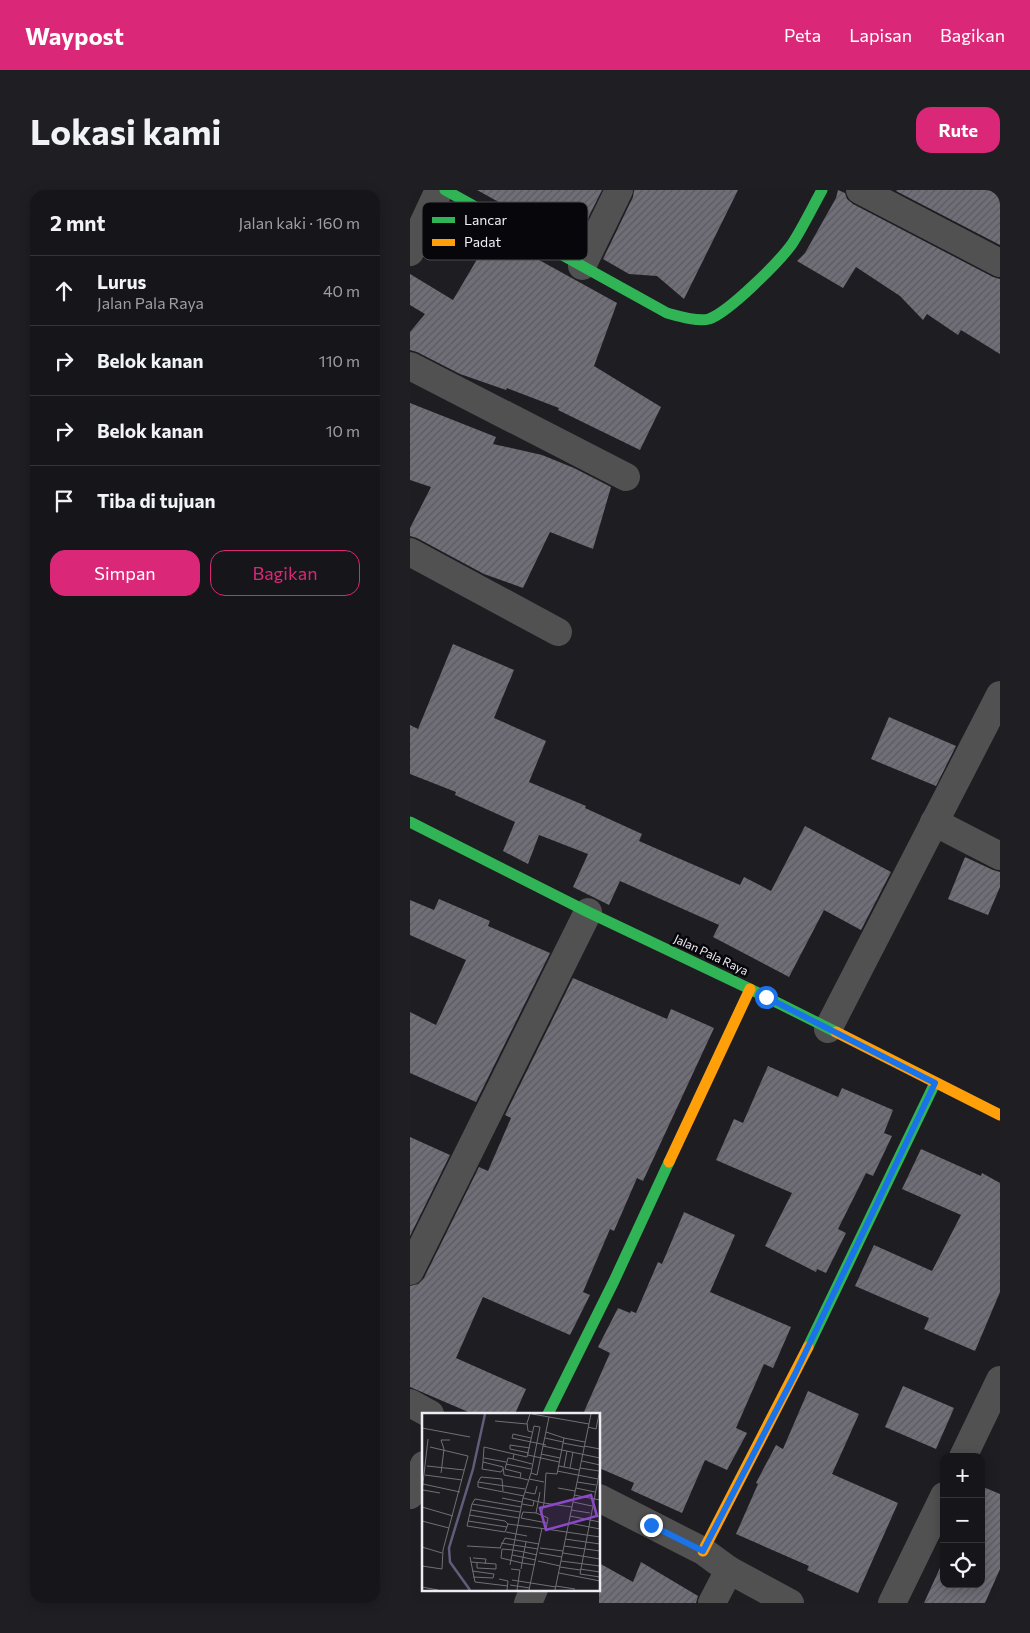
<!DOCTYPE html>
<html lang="id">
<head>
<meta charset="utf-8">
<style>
	:root { --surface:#16161a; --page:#1f1f23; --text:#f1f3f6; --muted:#9e9fa2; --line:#353539; --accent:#db2777 }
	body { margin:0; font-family:Commissioner,sans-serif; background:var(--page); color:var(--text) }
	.controls { position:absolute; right:15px; bottom:15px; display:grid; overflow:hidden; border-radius:10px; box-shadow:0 2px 12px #0003 }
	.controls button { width:45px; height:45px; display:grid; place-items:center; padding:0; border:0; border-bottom:1px solid var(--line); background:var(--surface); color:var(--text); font:25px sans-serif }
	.stop { position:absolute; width:15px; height:15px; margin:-11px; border:4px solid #1a73e8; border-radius:50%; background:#fff }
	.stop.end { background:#1a73e8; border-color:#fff; box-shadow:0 1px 5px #0008 }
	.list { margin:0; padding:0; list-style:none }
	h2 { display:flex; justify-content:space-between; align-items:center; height:65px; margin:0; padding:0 20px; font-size:21px }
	h2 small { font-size:16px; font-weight:400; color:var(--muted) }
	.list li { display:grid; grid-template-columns:32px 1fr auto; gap:15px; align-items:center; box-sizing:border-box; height:70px; padding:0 20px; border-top:1px solid var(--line) }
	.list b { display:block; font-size:19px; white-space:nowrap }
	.list p { margin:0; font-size:16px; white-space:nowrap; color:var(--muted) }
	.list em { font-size:16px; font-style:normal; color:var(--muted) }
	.actions { display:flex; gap:10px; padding:15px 20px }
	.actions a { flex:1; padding:11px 0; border:1px solid var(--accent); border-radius:15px; text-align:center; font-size:18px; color:var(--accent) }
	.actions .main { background:var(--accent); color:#fff }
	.icon { flex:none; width:28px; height:28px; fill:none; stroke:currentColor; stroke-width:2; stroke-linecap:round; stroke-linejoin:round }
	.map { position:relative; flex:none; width:590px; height:1413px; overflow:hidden; border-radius:15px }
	header { display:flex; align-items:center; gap:30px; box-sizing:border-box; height:70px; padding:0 25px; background:var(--accent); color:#fff }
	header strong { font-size:24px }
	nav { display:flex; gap:28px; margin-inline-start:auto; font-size:18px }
	.intro { display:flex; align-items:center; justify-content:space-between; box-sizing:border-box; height:120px; padding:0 30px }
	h1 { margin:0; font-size:35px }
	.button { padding:12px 22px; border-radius:15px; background:var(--accent); color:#fff; font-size:18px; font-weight:700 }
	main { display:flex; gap:30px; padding:0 30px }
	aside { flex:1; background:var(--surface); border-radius:15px; box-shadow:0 2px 12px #0003 }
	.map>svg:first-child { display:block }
	.building { fill:url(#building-hatch) }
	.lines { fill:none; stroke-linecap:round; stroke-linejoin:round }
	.street { stroke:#515152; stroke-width:28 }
	.fast { stroke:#30b455; stroke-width:11 }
	.slow { stroke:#ff9f0a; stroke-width:11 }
	.route { stroke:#1a73e8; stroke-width:6 }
	.labels { text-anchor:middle; stroke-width:5; stroke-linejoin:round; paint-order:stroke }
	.street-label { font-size:12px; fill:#eeedf4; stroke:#07060a }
	.inset-river { fill:none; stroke:#625b79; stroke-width:2.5 }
	.inset-road { fill:none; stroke:#717076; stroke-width:1 }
	.view { fill:#8c49c7; fill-opacity:0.15; stroke:#8c49c7; stroke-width:2.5 }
	.inset-edge { fill:none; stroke:#eeedf4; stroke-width:2.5 }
	.key { fill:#07060a; stroke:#4c4b50; stroke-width:1 }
	.key-label { font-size:14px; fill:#eeedf4 }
</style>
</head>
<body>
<header>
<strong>Waypost</strong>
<nav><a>Peta</a><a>Lapisan</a><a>Bagikan</a></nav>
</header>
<div class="intro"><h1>Lokasi kami</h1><a class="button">Rute</a></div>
<main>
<aside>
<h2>2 mnt<small>Jalan kaki · 160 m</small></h2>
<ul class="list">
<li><svg class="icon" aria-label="ahead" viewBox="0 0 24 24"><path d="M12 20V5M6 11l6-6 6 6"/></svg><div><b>Lurus</b><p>Jalan Pala Raya</p></div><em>40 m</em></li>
<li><svg class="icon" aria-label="right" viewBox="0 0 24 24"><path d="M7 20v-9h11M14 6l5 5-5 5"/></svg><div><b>Belok kanan</b></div><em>110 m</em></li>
<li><svg class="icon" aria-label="right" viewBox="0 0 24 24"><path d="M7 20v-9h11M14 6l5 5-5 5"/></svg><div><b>Belok kanan</b></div><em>10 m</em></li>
<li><svg class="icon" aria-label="arrive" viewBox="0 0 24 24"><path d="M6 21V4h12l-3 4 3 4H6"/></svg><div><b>Tiba di tujuan</b></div></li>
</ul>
<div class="actions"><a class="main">Simpan</a><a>Bagikan</a></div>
</aside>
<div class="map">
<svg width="590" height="1413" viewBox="0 0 590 1413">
	<defs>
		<pattern id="building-hatch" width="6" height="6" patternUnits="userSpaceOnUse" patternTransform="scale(1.25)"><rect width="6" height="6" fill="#706e77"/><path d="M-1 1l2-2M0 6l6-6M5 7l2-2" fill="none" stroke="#5c5a60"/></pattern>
	</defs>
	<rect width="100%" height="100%" fill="#1e1d22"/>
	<g class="building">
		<polygon points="67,0 192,0 165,54"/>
		<polygon points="224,0 328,0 274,109 247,86 219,84 193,69 223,7"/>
		<polygon points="428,0 435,3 437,9 443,14 583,87 590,89 590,164 551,140 548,145 517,124 513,130 490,106 446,77 433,98 387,71 395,63 426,8"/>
		<polygon points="487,0 590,0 590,55 486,1"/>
		<polygon points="82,44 207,113 184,176 251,217 230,260 148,220 149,218 97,198 96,200 50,184 7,162 0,160 0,142 15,124 0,115 0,84 43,110"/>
		<polygon points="0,213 86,247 83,254 132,265 164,278 201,297 183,359 140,342 113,398 74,384 7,348 0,346 0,338 21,297 0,290"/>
		<polygon points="43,454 104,480 84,528 136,551 119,592 176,616 175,618 232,644 229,651 330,695 334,687 361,701 395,636 481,682 451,740 414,720 379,787 303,747 309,735 210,691 199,715 163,697 178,664 129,645 118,674 93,661 105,632 45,605 46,602 0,584 0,535 8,539"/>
		<polygon points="479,527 546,556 526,596 461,569"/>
		<polygon points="555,667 583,680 590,682 590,697 578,725 538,709"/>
		<polygon points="29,709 80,731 78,736 140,763 66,912 0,883 0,822 26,835 56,770 0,745 0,710 24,720"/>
		<polygon points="163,788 257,829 261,819 304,838 233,991 227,988 204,1041 200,1039 173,1102 180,1105 160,1145 73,1107 46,1168 116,1199 105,1224 63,1224 0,1197 0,1096 8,1094 14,1088 69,977 78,981 101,928 95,925"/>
		<polygon points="358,876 428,907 432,898 483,920 474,943 482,946 463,986 456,983 428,1039 436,1043 416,1083 407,1079 406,1082 355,1056 382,1003 306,970 324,929 333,933"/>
		<polygon points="0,947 40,965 0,1046"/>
		<polygon points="511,959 571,986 572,983 590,993 590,1102 565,1161 514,1139 519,1128 445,1096 464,1055 522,1081 551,1025 492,999"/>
		<polygon points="274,1022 325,1045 300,1102 381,1137 363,1178 354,1174 326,1238 337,1243 317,1280 295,1270 272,1323 221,1300 224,1293 189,1278 189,1224 173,1224 200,1163 188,1157 208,1118 220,1123 221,1121 226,1123 248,1072 252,1074"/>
		<polygon points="493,1196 544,1218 526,1259 475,1237"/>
		<polygon points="398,1201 449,1224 422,1284 488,1313 448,1403 397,1380 399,1376 326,1344 348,1294 346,1293 366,1255 373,1259"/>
		<polygon points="571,1296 590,1304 590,1379 575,1413 514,1413 534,1369 534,1394 571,1394"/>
		<polygon points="231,1372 288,1406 286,1413 189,1413 189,1373 223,1392"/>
	</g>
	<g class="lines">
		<g class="street">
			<polyline points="450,0 590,73"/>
			<polyline points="0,62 29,0"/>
			<polyline points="172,76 209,0"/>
			<polyline points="0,176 216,287"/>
			<polyline points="0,362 148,442"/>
			<polyline points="524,632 590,666"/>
			<polyline points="418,839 590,505"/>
			<polyline points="0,1081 178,722"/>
			<polyline points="0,1213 20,1224"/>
			<polyline points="553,1267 590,1190"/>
			<polyline points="0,1305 14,1275"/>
			<polyline points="189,1308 293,1361 319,1380 380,1413"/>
			<polyline points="118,1413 124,1399"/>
			<polyline points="302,1413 319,1380"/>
			<polyline points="482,1413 534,1306"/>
		</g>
		<g class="fast">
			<path d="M35,0L257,123C268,126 288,132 299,129C319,122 369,72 382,54C393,37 402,18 412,0"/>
			<polyline points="0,632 178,722 340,799 426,842"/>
			<polyline points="398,1157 525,893"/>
			<polyline points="138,1224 204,1091 259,972"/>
		</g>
		<g class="slow">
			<polyline points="426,842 590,925"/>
			<polyline points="259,972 340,799"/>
			<polyline points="293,1361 398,1157"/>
		</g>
	</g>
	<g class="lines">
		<polyline class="route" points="241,1335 293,1361 384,1186 525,893 356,807"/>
	</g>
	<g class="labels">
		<g class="street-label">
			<text transform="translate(301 765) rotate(25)" y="4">Jalan Pala Raya</text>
		</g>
	</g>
	<g transform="translate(12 1223)">
		<rect width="178" height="178" fill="#1e1d22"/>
		<path class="inset-river" d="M48,177L28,149L27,135L51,56L63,1"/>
		<path class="inset-road" d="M108,1L105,10L106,18L110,19M110,1L167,11M73,8L105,11M166,14L174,16L177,1M0,15L48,24M124,19L142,25M90,25L124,32M90,25L91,21L109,25M123,25L141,29M141,30L162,34M121,33L127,4M162,33L178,36M107,40L88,36V32L108,35M119,41L138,45M106,42L137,49M62,45L84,49M91,46L86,45L83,56L99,60L98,65L106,67M160,48L178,52M61,49L62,34L92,41M84,51L109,56M5,53L42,57M137,53L157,57M142,54L145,38M148,55L151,39M158,55L177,58M81,56L79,59L60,56L61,49L81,54L82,62L98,65M178,56L158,161L178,164M135,58L176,66M19,60L22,36L19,27H28M109,60L115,62L121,33L178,45M3,62L40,67M107,66L122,69M56,69L59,64L80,66L81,78M155,69L174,72M1,71L38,79M136,75L153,78M154,75L173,79M1,77L18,80M0,79L6,26M103,79L113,81L115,73M118,79L114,100L119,102M152,82L178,87M102,83L56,74V69L103,76M80,85L100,89M101,85L122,90L119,102L126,105L124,116L178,124M151,89L170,93M50,91L53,86L99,94M100,91L111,93L112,88M0,94L31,103M150,94L122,90L124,60L135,61L142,25L163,29M49,97L97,105M149,97L168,100M98,99L50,91L45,113L83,119L86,111L124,116M114,100L101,99L99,105L125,110M47,102L83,108L86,111M148,103L178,109M0,108L27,115M46,108L85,114M147,110L178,116M84,119L105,123M143,126L178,131M104,129L102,139L100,150L79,145L80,136L91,137L102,139L115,142M79,130L116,136M45,133L79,135M142,133L178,138M0,134L20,140M78,135L83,125L117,131M118,135L141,138M117,140L140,144M141,140L178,146M90,142L114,147M48,144L53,169L86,173M51,145L64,146L63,151M116,148L138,153M139,148L178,153M49,149L74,151V156L55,155V150M88,152L101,85L109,60L118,14L112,13L105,44L92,41L91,46L110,51M0,153L20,156L21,137L46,43L8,34M138,154L158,157M89,156L98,157L95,177M99,156L100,150L113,152M158,156L178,159M50,158L72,161L71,165L51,164M137,160L178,168M77,166L86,168L85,177M90,167L134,174M88,172L108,175M134,173L153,176M0,174L16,177M107,177L120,115M133,177L169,1"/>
		<path class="view" d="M169,82L175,103L124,117L118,95Z"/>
		<rect width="178" height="178" class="inset-edge"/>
	</g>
	<rect x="12" y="12" width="166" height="58" rx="8" class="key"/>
	<rect x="22" y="27" width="23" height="6" fill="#30b455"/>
	<rect x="22" y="49" width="23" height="7" fill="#ff9f0a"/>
	<g class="key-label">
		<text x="54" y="35">Lancar</text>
		<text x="54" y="57">Padat</text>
	</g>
</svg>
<div class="controls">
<button>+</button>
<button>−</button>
<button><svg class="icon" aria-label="locate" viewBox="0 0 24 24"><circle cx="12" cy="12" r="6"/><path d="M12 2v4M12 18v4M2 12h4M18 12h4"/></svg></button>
</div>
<div class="stop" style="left:356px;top:807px"></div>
<div class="stop end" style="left:241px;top:1335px"></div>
</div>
</main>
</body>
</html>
